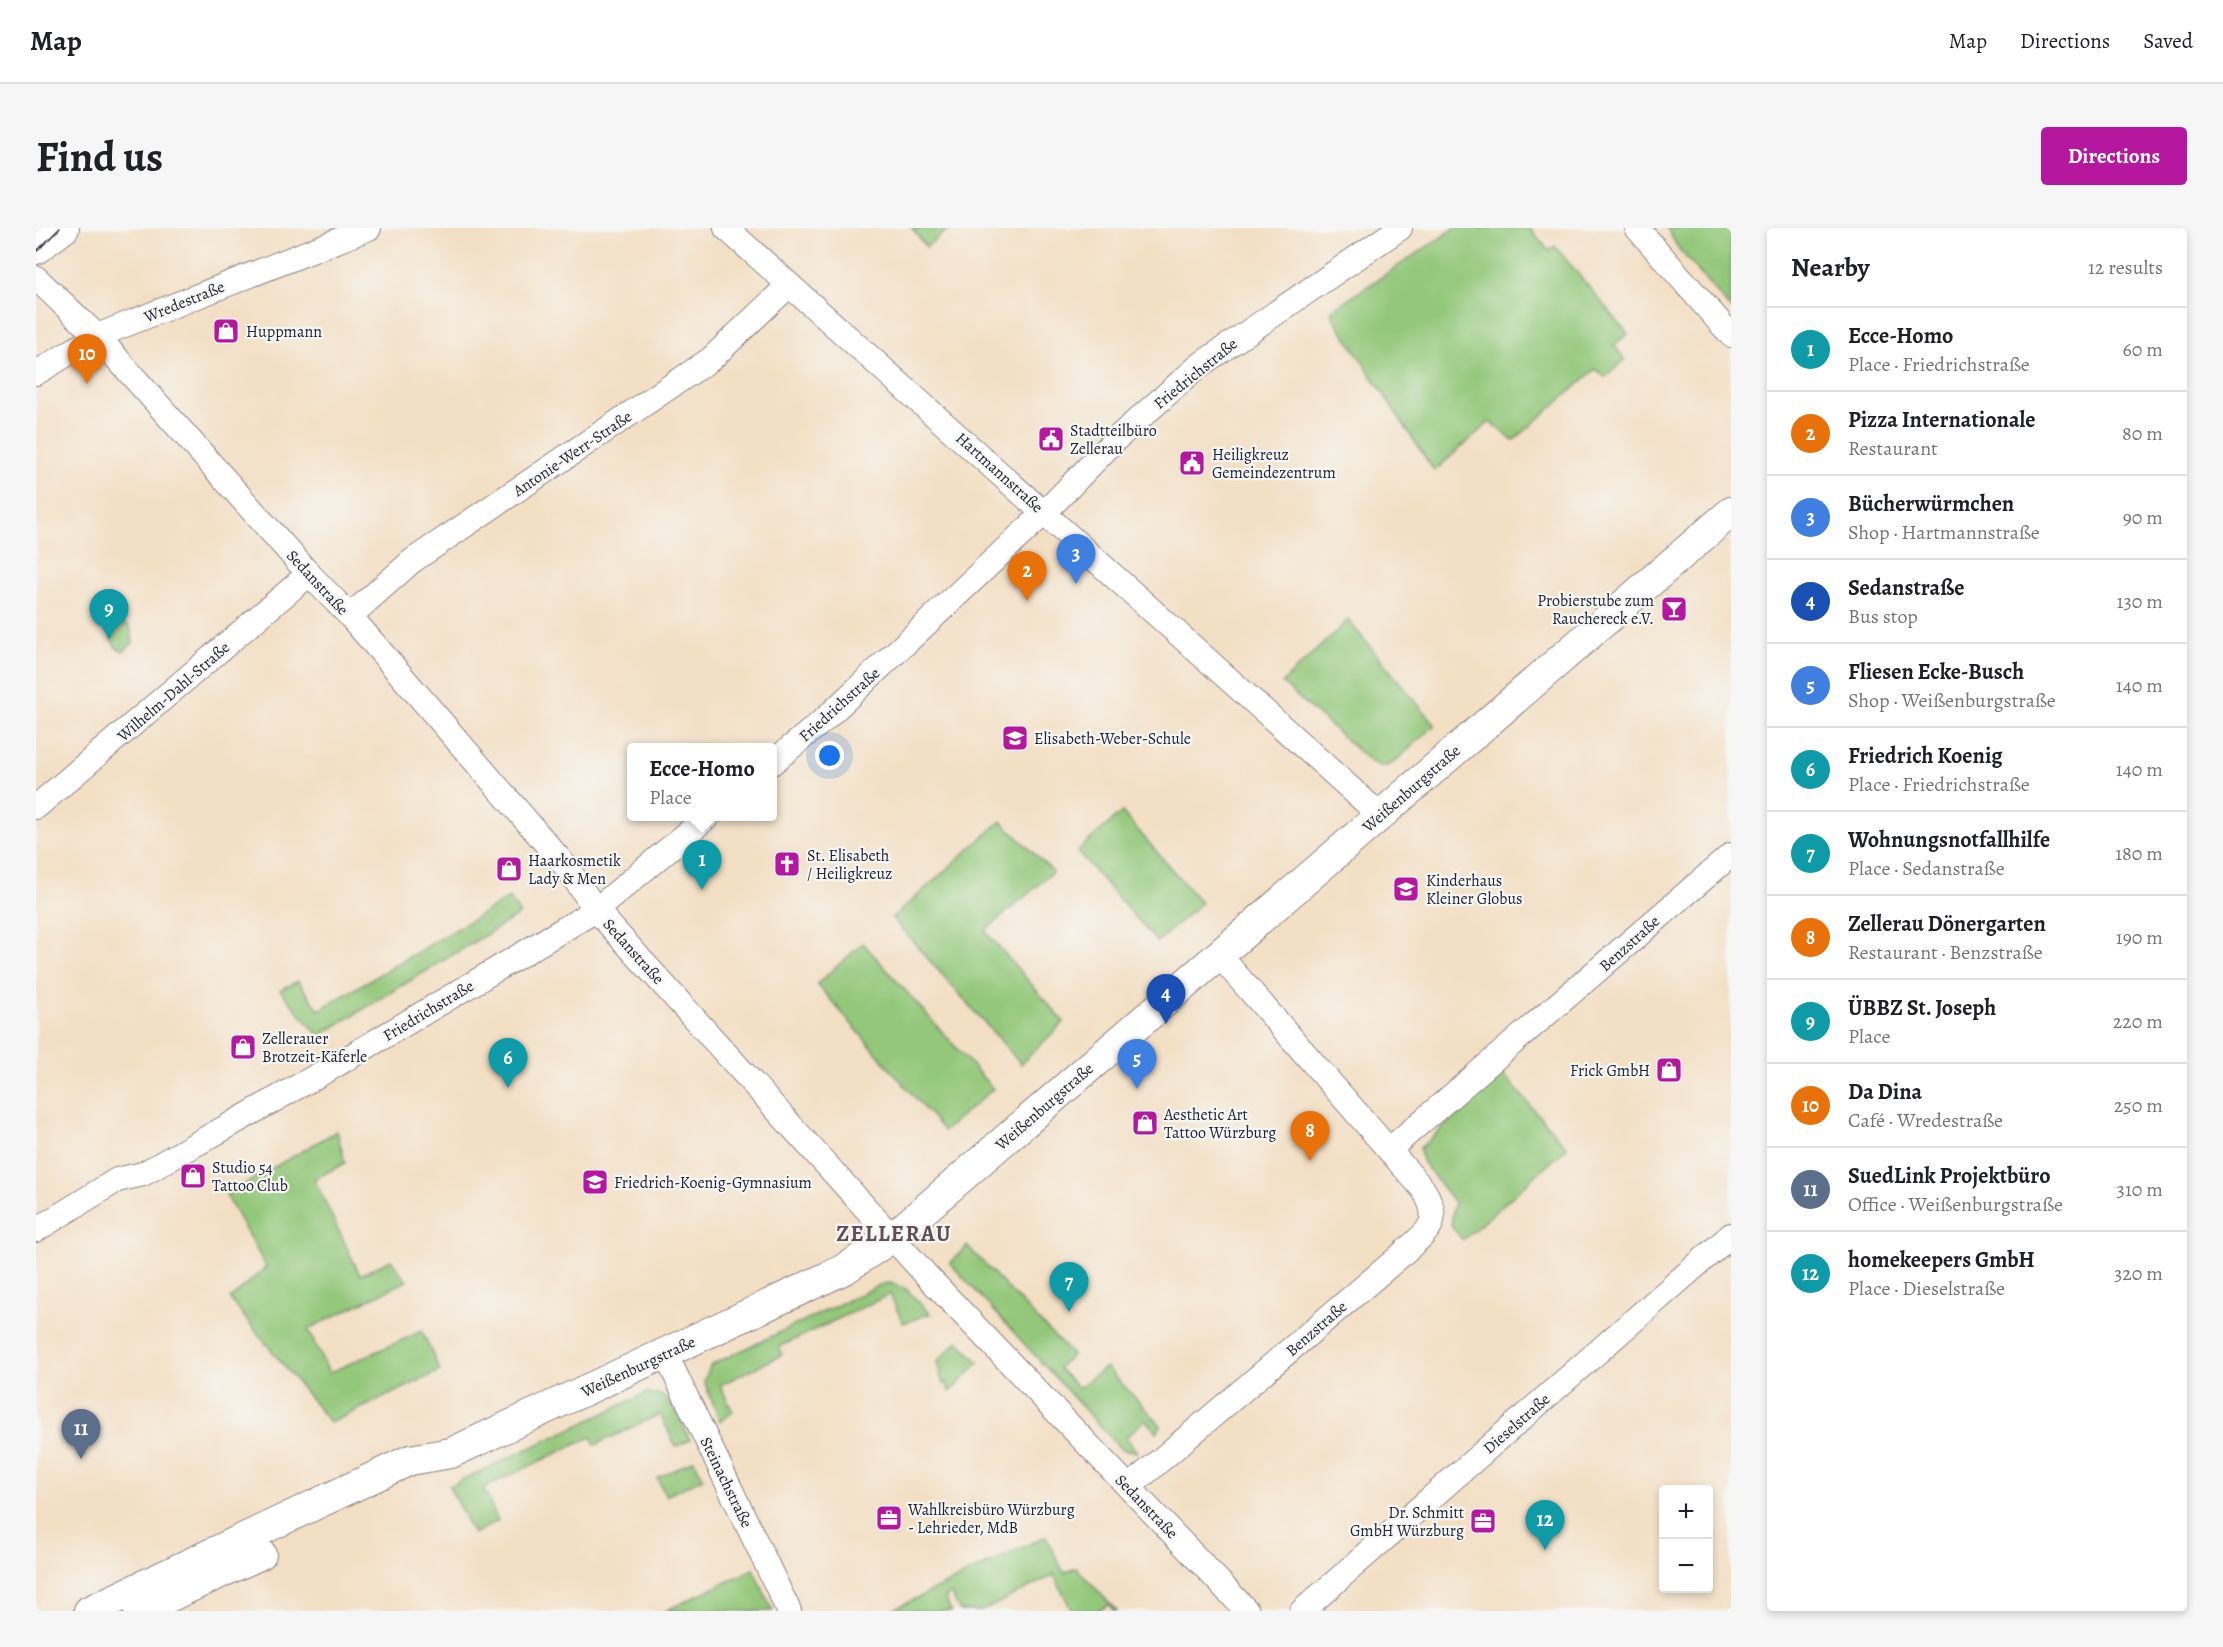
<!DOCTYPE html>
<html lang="en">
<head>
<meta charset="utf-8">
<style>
	:root { --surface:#fff; --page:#f6f6f6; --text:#202124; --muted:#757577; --line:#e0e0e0; --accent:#b5179e }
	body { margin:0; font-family:Alegreya,serif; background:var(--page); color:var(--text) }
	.controls { position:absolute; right:18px; bottom:18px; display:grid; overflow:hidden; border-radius:6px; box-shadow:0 3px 9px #0003 }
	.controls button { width:54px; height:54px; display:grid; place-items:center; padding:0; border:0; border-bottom:2px solid var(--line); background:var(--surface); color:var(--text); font:30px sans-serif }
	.you { position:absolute; left:794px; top:528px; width:21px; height:21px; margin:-15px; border:4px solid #fff; border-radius:50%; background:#1a73e8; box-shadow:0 0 0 9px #1a73e833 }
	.badge { display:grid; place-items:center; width:39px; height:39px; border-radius:50%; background:var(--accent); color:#fff; font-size:20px; font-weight:700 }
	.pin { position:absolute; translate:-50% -50px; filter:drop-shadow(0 2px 3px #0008) }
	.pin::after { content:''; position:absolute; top:32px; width:21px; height:18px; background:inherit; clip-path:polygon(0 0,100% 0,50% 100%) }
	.popup { position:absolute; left:591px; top:515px; width:150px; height:78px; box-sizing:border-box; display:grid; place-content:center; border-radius:6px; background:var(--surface); filter:drop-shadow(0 2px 4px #0005); font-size:20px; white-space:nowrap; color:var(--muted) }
	.popup b { font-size:22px; color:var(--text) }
	.popup::after { content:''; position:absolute; left:50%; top:100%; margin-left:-12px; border:12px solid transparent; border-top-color:var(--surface) }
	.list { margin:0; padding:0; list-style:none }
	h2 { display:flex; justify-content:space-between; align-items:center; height:78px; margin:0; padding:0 24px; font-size:26px }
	h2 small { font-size:20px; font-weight:400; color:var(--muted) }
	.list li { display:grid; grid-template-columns:39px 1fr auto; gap:18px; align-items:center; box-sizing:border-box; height:84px; padding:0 24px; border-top:2px solid var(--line) }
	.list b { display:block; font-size:22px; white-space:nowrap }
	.list p { margin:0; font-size:20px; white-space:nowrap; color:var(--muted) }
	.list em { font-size:20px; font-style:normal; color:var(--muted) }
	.map { position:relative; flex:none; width:1695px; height:1383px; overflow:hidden; border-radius:6px }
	header { display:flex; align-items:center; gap:36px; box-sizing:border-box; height:84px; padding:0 30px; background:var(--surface); border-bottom:2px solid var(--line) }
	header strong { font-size:28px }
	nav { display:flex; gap:33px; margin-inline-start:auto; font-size:21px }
	.intro { display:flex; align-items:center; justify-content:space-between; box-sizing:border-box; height:144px; padding:0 36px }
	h1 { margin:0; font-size:42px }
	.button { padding:15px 27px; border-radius:6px; background:var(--accent); color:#fff; font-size:21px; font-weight:700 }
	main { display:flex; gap:36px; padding:0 36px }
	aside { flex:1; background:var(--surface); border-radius:6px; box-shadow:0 3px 9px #0003 }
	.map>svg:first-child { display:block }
	.green { fill:#93c779; stroke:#5a745a; stroke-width:1.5 }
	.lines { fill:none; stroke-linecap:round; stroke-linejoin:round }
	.minor-casing { stroke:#8a8080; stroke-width:26 }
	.tertiary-casing { stroke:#8a8080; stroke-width:32 }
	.minor { stroke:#fff; stroke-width:24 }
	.tertiary { stroke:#fff; stroke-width:30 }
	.tram { stroke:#22223b; stroke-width:1.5 }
	.labels { text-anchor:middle; stroke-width:4.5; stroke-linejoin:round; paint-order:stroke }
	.street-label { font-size:16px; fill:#22223b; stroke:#f6f6f2 }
	.poi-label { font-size:16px; fill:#22223b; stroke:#f6f6f2; text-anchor:start }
	.district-label { font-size:22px; font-weight:bold; letter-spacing:1.5px; fill:#624d5b; stroke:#f6f6f2 }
</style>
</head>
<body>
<header>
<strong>Map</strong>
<nav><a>Map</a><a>Directions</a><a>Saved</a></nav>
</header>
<div class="intro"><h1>Find us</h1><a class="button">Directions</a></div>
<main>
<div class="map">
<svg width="1695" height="1383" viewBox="0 0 1695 1383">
	<rect width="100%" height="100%" fill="#f6f6f2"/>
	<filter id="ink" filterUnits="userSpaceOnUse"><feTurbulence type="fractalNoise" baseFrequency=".0167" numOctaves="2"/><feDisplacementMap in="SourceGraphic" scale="12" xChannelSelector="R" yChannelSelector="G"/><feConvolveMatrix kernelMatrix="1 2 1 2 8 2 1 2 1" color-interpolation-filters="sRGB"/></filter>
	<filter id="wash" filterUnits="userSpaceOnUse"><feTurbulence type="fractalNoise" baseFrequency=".008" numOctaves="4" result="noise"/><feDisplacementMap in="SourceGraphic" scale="24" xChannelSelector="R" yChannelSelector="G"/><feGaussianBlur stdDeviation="1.35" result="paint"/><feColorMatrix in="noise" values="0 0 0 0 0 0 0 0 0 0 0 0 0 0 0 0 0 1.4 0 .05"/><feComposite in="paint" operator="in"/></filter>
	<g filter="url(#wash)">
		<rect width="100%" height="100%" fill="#f3dfc4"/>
		<g class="green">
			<polygon points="876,0 914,0 890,19"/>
			<polygon points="1419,0 1494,0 1513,23 1519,18 1592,106 1578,117 1589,132 1569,149 1560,141 1477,213 1454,194 1398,243 1296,87 1296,82"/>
			<polygon points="1631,0 1695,0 1695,81 1642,20"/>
			<polygon points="1312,392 1399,497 1357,535 1347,539 1335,534 1246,455"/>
			<polygon points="85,395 94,398 97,415 88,423 80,420 75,411 76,403"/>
			<polygon points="1086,584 1165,675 1121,714 1041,623"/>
			<polygon points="965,593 1017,644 949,703 1028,794 985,836 856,690"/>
			<polygon points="473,670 484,686 283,808 244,762 262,753 283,782"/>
			<polygon points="827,715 957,861 908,903 781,756"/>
			<polygon points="1467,846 1531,920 1427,1012 1415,998 1418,974 1386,933 1384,920"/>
			<polygon points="301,903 309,935 278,951 324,1047 355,1032 371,1053 272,1101 293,1145 386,1103 404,1143 294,1195 194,1071 230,1039 190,967"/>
			<polygon points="931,1018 1036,1127 1022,1140 1042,1160 1070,1139 1122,1194 1125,1198 1121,1204 1109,1192 1090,1209 1101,1224 1085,1221 914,1035"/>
			<polygon points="854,1055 870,1061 894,1086 867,1095 854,1066 743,1119 746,1127 684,1157 697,1184 684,1193 668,1153 675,1137 846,1056"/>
			<polygon points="922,1113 943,1135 914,1164 910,1155 907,1156 901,1134"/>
			<path d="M611,1165C637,1163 644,1192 654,1212L640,1219L624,1186L559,1217L555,1209L447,1260L462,1293L437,1306L413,1258Z"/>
			<polygon points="658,1232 667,1250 630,1268 621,1250"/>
			<polygon points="1010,1308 1028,1345 1040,1340 1081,1383 1077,1383 1074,1376 1061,1383 1036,1383 1018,1347 946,1383 924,1383 915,1366 909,1369 915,1383 854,1383"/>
			<polygon points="717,1341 737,1383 629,1383 707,1346"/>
		</g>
	</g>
	<g filter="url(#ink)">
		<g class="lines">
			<defs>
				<g id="minor">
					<polyline points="690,0 1344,587"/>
					<polyline points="1601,0 1695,107"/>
					<polyline points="0,50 61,108 273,346 314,388 532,641 560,682 892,1049 1211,1383"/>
					<polyline points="0,145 61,108 333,0"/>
					<polyline points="314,388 376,333 675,131 753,57"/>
					<polyline points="736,535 789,491 1009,284 1080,211 1164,137 1364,0"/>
					<polyline points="0,579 273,346"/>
					<polyline points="1354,921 1695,627"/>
					<polyline points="0,1002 81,952 107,946 300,837 560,682 672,588"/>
					<polyline points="629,1125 753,1383"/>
					<path d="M1093,1259L1363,1029C1388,1005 1410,997 1387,961L1183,727"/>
					<polyline points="1266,1383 1695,1007"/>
				</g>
				<g id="tertiary">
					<polyline points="0,21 28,0"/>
					<polyline points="53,1383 374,1232 415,1225 809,1041 858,1008 1695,284"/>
					<polyline points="103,1383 225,1326"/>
				</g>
			</defs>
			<use href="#minor" class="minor-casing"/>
			<use href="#tertiary" class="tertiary-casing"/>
			<use href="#minor" class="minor"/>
			<use href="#tertiary" class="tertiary"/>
			<polyline class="tram" points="0,24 24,0"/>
		</g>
	</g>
	<defs>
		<symbol id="shop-square" viewBox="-11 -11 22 22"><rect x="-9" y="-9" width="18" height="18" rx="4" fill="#b5179e" stroke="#f6f6f2"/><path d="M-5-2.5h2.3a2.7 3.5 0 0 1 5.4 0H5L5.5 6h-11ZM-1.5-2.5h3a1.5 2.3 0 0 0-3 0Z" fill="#fff"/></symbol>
		<symbol id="civic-square" viewBox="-11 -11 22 22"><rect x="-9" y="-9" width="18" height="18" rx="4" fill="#b5179e" stroke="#f6f6f2"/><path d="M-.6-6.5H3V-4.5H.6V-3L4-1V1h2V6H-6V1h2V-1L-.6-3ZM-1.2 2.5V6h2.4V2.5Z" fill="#fff"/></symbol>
		<symbol id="bar-square" viewBox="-11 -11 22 22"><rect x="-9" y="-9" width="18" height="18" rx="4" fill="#b5179e" stroke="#f6f6f2"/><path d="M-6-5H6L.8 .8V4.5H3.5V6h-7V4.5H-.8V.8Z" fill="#fff"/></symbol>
		<symbol id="school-square" viewBox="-11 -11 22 22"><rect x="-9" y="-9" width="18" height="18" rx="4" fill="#b5179e" stroke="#f6f6f2"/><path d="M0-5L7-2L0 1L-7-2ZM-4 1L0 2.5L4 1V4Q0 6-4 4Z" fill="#fff"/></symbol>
		<symbol id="church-square" viewBox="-11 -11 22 22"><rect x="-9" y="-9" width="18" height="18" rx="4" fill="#b5179e" stroke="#f6f6f2"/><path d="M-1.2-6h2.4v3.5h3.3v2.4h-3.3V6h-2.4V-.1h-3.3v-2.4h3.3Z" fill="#fff"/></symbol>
		<symbol id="office-square" viewBox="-11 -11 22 22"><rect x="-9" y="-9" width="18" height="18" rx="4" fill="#b5179e" stroke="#f6f6f2"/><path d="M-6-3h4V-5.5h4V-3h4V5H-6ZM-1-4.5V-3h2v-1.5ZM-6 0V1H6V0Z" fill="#fff"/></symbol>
	</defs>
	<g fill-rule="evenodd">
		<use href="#shop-square" x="175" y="88" width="30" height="30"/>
		<use href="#civic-square" x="1000" y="196" width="30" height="30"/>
		<use href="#civic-square" x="1141" y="220" width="30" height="30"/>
		<use href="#bar-square" x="1623" y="366" width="30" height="30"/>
		<use href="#school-square" x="964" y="495" width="30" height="30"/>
		<use href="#church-square" x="736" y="621" width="30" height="30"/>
		<use href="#shop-square" x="458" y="626" width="30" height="30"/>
		<use href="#school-square" x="1355" y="646" width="30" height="30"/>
		<use href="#shop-square" x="192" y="804" width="30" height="30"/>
		<use href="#shop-square" x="1618" y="827" width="30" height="30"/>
		<use href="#shop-square" x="1094" y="880" width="30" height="30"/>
		<use href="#shop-square" x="142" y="933" width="30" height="30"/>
		<use href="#school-square" x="544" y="939" width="30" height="30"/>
		<use href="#office-square" x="838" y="1275" width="30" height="30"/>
		<use href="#office-square" x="1432" y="1278" width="30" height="30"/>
	</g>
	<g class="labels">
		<g class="street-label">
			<text transform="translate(148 73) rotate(-22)" y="6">Wredestraße</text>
			<text transform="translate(1159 145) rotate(-39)" y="6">Friedrichstraße</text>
			<text transform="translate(536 225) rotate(-34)" y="6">Antonie-Werr-Straße</text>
			<text transform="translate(964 244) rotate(42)" y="6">Hartmannstraße</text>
			<text transform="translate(282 354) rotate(47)" y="6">Sedanstraße</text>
			<text transform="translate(137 463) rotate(-41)" y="6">Wilhelm-Dahl-Straße</text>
			<text transform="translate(803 476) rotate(-42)" y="6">Friedrichstraße</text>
			<text transform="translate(1375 560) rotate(-41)" y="6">Weißenburgstraße</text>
			<text transform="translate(1593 715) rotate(-42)" y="6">Benzstraße</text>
			<text transform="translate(598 723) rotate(48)" y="6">Sedanstraße</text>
			<text transform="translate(392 782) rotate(-31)" y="6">Friedrichstraße</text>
			<text transform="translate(1008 878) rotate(-41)" y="6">Weißenburgstraße</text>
			<text transform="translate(1280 1100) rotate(-41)" y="6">Benzstraße</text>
			<text transform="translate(602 1138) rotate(-25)" y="6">Weißenburgstraße</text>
			<text transform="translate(1480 1195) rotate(-41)" y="6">Dieselstraße</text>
			<text transform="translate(691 1254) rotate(64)" y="6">Steinachstraße</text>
			<text transform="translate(1111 1278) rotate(46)" y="6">Sedanstraße</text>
		</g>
		<g class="poi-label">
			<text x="210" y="109">Huppmann</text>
			<text x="1034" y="208">Stadtteilbüro<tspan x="1034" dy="18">Zellerau</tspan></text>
			<text x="1176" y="232">Heiligkreuz<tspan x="1176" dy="18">Gemeindezentrum</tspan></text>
			<text x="1618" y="378" text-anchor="end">Probierstube zum<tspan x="1618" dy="18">Rauchereck e.V.</tspan></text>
			<text x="998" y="516">Elisabeth-Weber-Schule</text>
			<text x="771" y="633">St. Elisabeth<tspan x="771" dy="18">/ Heiligkreuz</tspan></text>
			<text x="492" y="638">Haarkosmetik<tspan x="492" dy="18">Lady &amp; Men</tspan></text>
			<text x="1390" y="658">Kinderhaus<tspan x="1390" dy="18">Kleiner Globus</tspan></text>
			<text x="226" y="816">Zellerauer<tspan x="226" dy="18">Brotzeit-Käferle</tspan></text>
			<text x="1614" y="848" text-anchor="end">Frick GmbH</text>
			<text x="1128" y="892">Aesthetic Art<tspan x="1128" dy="18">Tattoo Würzburg</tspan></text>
			<text x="176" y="945">Studio 54<tspan x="176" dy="18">Tattoo Club</tspan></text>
			<text x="578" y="960">Friedrich-Koenig-Gymnasium</text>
			<text x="872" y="1287">Wahlkreisbüro Würzburg<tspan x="872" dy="18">- Lehrieder, MdB</tspan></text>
			<text x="1428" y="1290" text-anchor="end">Dr. Schmitt<tspan x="1428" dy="18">GmbH Würzburg</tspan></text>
		</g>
		<g class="district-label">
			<text x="858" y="1013">ZELLERAU</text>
		</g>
	</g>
</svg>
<div class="controls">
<button>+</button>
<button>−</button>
</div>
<div class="you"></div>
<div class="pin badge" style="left:666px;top:662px;background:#0f9aa8">1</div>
<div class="popup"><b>Ecce-Homo</b>Place</div>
<div class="pin badge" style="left:991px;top:373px;background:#e8710a">2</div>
<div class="pin badge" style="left:1040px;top:356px;background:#3f7fe0">3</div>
<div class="pin badge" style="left:1130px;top:796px;background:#1a4fb4">4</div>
<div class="pin badge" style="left:1101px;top:861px;background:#3f7fe0">5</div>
<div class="pin badge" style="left:472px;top:860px;background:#0f9aa8">6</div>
<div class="pin badge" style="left:1033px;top:1084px;background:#0f9aa8">7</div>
<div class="pin badge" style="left:1274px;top:933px;background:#e8710a">8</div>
<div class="pin badge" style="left:73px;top:411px;background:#0f9aa8">9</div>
<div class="pin badge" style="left:51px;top:156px;background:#e8710a">10</div>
<div class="pin badge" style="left:45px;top:1231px;background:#5c6f8a">11</div>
<div class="pin badge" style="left:1509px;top:1322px;background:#0f9aa8">12</div>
</div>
<aside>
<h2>Nearby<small>12 results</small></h2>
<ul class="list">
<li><span class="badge" style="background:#0f9aa8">1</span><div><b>Ecce-Homo</b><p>Place · Friedrichstraße</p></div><em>60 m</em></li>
<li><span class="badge" style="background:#e8710a">2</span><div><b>Pizza Internationale</b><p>Restaurant</p></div><em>80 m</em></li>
<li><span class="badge" style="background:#3f7fe0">3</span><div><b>Bücherwürmchen</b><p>Shop · Hartmannstraße</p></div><em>90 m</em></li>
<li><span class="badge" style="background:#1a4fb4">4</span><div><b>Sedanstraße</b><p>Bus stop</p></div><em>130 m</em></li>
<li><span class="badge" style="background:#3f7fe0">5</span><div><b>Fliesen Ecke-Busch</b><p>Shop · Weißenburgstraße</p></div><em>140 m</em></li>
<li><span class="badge" style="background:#0f9aa8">6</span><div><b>Friedrich Koenig</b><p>Place · Friedrichstraße</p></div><em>140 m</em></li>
<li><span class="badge" style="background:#0f9aa8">7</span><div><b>Wohnungsnotfallhilfe</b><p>Place · Sedanstraße</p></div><em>180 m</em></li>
<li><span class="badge" style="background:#e8710a">8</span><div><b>Zellerau Dönergarten</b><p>Restaurant · Benzstraße</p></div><em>190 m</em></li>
<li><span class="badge" style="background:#0f9aa8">9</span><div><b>ÜBBZ St. Joseph</b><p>Place</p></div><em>220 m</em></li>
<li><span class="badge" style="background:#e8710a">10</span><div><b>Da Dina</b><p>Café · Wredestraße</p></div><em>250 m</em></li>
<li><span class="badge" style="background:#5c6f8a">11</span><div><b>SuedLink Projektbüro</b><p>Office · Weißenburgstraße</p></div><em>310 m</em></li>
<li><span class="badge" style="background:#0f9aa8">12</span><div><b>homekeepers GmbH</b><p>Place · Dieselstraße</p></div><em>320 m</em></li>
</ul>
</aside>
</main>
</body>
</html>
